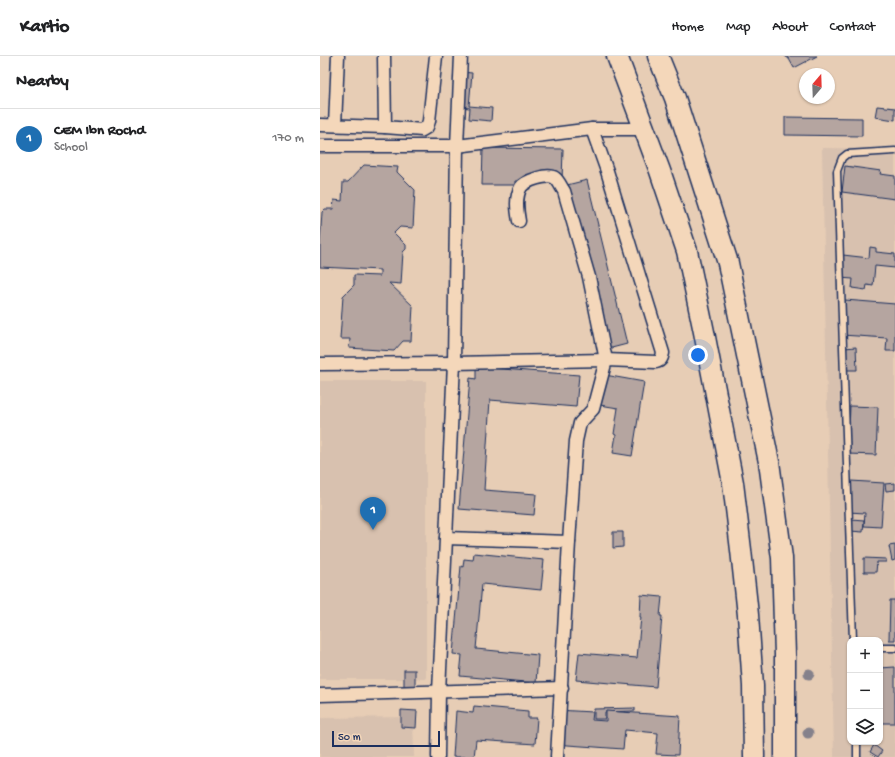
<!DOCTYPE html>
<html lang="en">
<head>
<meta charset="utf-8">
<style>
	:root { --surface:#fff; --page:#f6f6f6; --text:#202124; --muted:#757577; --line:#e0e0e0; --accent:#1f6fb2 }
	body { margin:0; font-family:"Gochi Hand",sans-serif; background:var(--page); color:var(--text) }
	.controls { position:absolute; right:12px; bottom:12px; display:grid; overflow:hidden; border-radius:8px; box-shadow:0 1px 3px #0004 }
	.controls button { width:36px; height:36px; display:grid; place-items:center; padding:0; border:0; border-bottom:1px solid var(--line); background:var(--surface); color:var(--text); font:20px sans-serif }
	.compass { position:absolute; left:479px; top:12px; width:36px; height:36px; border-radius:50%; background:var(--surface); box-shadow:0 1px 3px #0004; rotate:19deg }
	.scale { position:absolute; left:12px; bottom:10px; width:108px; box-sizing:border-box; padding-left:4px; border:2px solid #1b2f5e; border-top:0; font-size:11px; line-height:14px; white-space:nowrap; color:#1b2f5e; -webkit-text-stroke:3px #f4d7ba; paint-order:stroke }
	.you { position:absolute; left:378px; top:299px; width:14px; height:14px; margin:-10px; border:3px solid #fff; border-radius:50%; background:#1a73e8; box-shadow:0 0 0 6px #1a73e833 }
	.badge { display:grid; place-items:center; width:26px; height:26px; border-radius:50%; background:var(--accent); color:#fff; font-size:13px; font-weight:700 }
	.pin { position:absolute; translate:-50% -33px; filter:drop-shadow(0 1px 2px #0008) }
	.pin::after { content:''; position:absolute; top:21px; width:14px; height:12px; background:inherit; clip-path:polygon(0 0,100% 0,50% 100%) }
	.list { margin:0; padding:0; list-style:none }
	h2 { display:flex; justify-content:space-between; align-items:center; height:52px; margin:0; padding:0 16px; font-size:17px }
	h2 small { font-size:13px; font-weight:400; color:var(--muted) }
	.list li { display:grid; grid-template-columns:26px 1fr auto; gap:12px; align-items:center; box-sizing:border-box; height:60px; padding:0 16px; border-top:1px solid var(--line) }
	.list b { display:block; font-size:15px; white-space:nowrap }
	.list p { margin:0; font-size:13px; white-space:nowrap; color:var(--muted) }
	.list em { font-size:13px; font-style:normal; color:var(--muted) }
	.icon { flex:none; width:22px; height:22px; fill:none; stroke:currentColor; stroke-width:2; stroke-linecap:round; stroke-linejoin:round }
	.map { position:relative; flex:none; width:575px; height:701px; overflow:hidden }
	header { display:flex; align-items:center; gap:24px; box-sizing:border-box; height:56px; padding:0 20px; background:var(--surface); border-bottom:1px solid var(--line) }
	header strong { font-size:19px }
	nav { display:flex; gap:22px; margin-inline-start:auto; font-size:14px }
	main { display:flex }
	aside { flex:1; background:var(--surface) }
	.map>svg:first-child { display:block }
	.built { fill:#d8c1af; fill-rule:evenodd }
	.building { fill:#b5a5a0; stroke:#1b2f5e }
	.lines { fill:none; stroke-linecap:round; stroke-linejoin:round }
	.service-casing { stroke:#1b2f5e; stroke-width:9 }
	.minor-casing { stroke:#1b2f5e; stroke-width:15 }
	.trunk-casing { stroke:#1b2f5e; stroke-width:23 }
	.service { stroke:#f4d7ba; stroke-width:6 }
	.minor { stroke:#f4d7ba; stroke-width:12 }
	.trunk { stroke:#f4d7ba; stroke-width:20 }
	.tree { fill:#85818b }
</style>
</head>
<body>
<header>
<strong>Kartio</strong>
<nav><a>Home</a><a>Map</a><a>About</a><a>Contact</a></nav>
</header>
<main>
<aside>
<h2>Nearby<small></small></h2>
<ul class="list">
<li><span class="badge">1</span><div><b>CEM Ibn Rochd</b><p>School</p></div><em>170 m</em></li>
</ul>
</aside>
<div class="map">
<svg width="575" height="701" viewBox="0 0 575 701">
	<rect width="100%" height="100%" fill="#e7cdb5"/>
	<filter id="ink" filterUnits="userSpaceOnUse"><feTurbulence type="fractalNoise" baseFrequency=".025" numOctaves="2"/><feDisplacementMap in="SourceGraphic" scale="8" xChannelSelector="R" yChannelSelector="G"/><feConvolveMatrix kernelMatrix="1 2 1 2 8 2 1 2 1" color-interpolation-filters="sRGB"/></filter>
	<g filter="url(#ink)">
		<g class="built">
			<path d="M502,92L575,93V701H514ZM530,584H560V686H530Z"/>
			<rect x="0" y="325" width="106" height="298"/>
			<polygon points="93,661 94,701 0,701 0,662"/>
		</g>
		<g class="building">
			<polygon points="465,0 497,0 474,12 469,3"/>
			<polygon points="142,16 152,17 149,50 172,52 171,65 149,63 150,52 139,51"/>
			<polygon points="557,50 575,52 575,64 555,61"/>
			<polygon points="465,61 542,62 542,80 465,79"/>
			<polygon points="163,92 243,93 242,125 195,125 195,129 162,129"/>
			<polygon points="44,109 78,111 77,116 95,134 93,172 80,171 74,177 86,189 86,193 83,196 81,228 69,227 93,250 91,285 83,285 74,295 29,292 30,283 20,283 23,240 34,229 34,219 60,220 60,214 0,211 0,187 2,156 5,153 13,153 14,144 22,145 23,126 28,126"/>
			<polygon points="525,110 561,115 560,118 575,120 575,143 522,136"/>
			<polygon points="267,124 307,288 284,294 243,130"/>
			<polygon points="550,191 556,192 556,196 575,198 575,212 555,210 553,230 547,229 546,234 532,232 533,223 520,222 523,199 549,202"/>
			<polygon points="525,244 575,248 575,295 566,295 567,282 522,279"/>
			<polygon points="536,291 537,314 525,314 524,292"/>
			<polygon points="156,311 259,319 256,351 170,344 164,434 216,438 214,459 139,453 150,322 156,323"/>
			<polygon points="285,319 324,326 312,400 293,397 296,379 294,378 298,352 280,349"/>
			<polygon points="530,350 558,351 556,399 528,398"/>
			<polygon points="531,425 564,427 561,471 544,470 545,457 528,456"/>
			<polygon points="575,427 575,434 566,435 565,428"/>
			<polygon points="531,463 544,464 543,476 530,475"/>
			<polygon points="293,476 303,476 303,491 293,492"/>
			<polygon points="575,489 575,504 572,505 569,490"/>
			<polygon points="154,497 224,504 221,534 162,528 156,593 218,599 216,627 140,620 142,599 133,598 141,510 143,511 144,503 153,504"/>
			<polygon points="544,502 566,503 566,506 557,506 556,516 544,516"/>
			<polygon points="321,539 342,541 340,560 342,560 336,631 256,624 259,597 317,602 321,561 320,561"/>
			<polygon points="570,544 575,544 575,584 569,584"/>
			<polygon points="575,611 575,667 560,667 560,669 560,612"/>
			<rect x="84" y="614" width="11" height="18"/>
			<polygon points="154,650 208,655 208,662 217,662 215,688 156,684 154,701 133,701 136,655 153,657"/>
			<polygon points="315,652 315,655 285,656 285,663 274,663 274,653"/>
			<polygon points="81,654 97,655 96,672 81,671"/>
			<polygon points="236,654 273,656 272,664 286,665 286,655 360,660 358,699 336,698 338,677 305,674 303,693 234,688"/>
			<polygon points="554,689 562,695 558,701 550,696"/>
		</g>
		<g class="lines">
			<defs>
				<g id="service">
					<polyline points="533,584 517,115 522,102 527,98 575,95"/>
					<polyline points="560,592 575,592"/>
					<polyline points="537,686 537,701"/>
				</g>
				<g id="minor">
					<polyline points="64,0 65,71"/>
					<path d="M141,0L137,90L134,307L286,304L336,306C341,305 342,302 343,297L287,115L272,73"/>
					<polyline points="0,69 65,71 102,74 107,71 109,65 116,0"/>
					<polyline points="15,69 18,0"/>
					<polyline points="0,90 137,90 272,73 324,73"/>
					<path d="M199,165C197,154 195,141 201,131C205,125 228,117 235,122C239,125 241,131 244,135L269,221L286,304L273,353L260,367L256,385L249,486L237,701"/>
					<polyline points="0,308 134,307 119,636 118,701"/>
					<polyline points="126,482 249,486"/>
					<polyline points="0,639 242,632"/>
				</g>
				<g id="trunk">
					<polyline points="297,0 340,115 367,195 384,276 413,427 421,494 428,559 433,630 434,701"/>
					<polyline points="338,0 355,42 408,207 449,406 462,502 465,599 465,701"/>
				</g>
			</defs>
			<use href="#service" class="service-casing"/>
			<use href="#minor" class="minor-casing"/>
			<use href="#trunk" class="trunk-casing"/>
			<use href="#service" class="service"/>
			<use href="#minor" class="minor"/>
			<use href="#trunk" class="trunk"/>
		</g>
		<g class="tree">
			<circle cx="489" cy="618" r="5.5"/>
			<circle cx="488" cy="677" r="5.5"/>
		</g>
	</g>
</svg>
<div class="controls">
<button>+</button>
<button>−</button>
<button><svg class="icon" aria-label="layers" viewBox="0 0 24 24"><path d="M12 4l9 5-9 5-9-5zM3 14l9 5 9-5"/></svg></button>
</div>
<svg class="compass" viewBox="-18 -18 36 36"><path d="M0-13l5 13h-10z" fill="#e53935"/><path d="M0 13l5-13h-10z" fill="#757577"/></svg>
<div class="scale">50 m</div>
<div class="you"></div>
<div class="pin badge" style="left:53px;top:474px">1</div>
</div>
</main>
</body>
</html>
